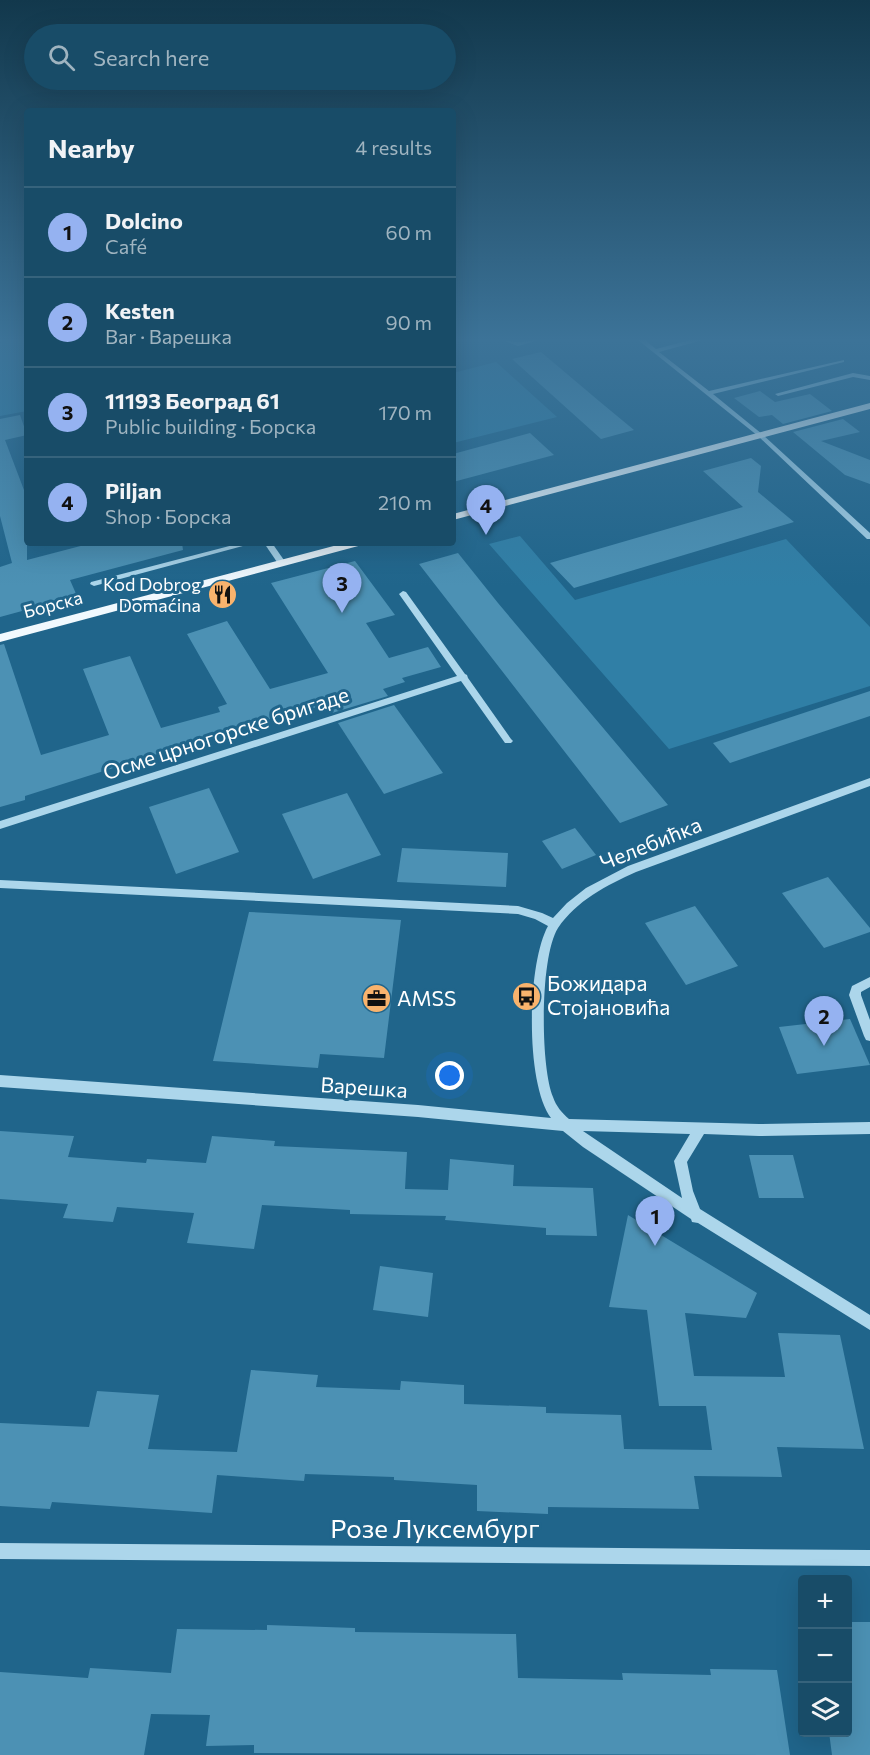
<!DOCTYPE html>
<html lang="en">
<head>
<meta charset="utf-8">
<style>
	:root { --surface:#184c68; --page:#255671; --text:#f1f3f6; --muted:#9fb4c0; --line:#36637c; --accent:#95b2f1 }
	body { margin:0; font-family:Commissioner,sans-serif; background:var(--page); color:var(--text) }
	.controls { position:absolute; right:18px; bottom:18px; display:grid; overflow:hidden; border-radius:6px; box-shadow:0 6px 24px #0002 }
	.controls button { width:54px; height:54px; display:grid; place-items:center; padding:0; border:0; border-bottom:2px solid var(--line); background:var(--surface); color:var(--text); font:30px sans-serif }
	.you { position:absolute; left:450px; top:1076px; width:21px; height:21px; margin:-15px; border:4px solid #fff; border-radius:50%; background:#1a73e8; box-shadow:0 0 0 9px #1a73e833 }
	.badge { display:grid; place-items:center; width:39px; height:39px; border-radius:50%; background:var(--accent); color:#111; font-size:20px; font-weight:700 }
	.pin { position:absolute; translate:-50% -50px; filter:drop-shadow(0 2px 3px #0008) }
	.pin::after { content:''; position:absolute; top:32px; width:21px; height:18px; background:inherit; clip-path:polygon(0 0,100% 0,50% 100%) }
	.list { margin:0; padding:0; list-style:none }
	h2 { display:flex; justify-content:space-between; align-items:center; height:78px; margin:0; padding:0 24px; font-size:26px }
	h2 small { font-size:20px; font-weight:400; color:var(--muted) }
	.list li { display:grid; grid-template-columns:39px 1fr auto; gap:18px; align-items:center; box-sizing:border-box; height:90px; padding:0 24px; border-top:2px solid var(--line) }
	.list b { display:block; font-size:22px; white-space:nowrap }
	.list p { margin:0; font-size:20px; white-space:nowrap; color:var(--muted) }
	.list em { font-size:20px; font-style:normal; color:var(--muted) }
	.icon { flex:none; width:33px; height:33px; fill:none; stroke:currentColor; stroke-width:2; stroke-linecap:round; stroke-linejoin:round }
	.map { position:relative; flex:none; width:870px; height:1755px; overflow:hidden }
	.search { position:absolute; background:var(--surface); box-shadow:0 6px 24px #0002; left:24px; top:24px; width:432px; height:66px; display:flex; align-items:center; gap:15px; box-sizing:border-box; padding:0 21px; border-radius:33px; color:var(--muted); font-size:22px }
	.panel { position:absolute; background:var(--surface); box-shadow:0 6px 24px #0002; left:24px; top:108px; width:432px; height:438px; border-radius:6px }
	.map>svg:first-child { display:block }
	.green { fill:#307fa6 }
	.building { fill:#4c91b4 }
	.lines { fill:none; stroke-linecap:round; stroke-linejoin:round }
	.minor { fill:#acd6eb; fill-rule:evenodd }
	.major { fill:#f1f9fe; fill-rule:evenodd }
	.labels { text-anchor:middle; stroke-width:6; stroke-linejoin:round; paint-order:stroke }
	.far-poi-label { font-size:18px; fill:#fff; stroke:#20658b; text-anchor:end }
	.far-street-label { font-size:18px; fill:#fff; stroke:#20658b }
	.street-label { font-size:21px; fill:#fff; stroke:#20658b }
	.poi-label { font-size:21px; fill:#fff; stroke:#20658b; text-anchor:start }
	.near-street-label { font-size:26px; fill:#fff; stroke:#20658b }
</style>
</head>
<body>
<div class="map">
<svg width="870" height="1755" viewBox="0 0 870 1755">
	<rect width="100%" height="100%" fill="#20658b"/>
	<g class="green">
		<polygon points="14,340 27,340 27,411 0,416 0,343"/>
		<polygon points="496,362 557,417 453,443 453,373"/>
		<polygon points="520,536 575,600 786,539 870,627 870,686 669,749 489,544"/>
	</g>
	<g class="building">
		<polygon points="541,352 599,401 634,430 601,439 512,359"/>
		<polygon points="760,391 775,402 810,394 832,411 783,424 772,415 759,417 734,398"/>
		<polygon points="20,415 27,435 5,440 27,498 27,560 92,543 182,543 183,550 70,580 77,596 0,617 0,567 12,563 0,516 0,419"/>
		<polygon points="843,419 860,432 821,441 870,460 870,484 845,475 793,432"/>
		<polygon points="530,433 554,455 453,482 453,454"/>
		<polygon points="751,458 761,466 758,492 794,522 574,588 550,563 743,507 703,471"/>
		<polygon points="458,553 498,603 668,805 620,823 419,564"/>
		<polygon points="355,561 395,615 366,623 389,658 428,647 441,667 402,678 405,682 383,689 388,696 332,713 326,705 280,716 221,734 222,736 154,755 25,796 25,800 0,807 0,645 4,644 41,755 109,735 83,669 130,656 161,728 220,712 218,707 227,704 187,634 227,621 270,689 328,673 271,583"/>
		<polygon points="870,691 870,716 730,763 713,743"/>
		<polygon points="394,705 443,773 384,794 338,723"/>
		<polygon points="209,788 239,852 176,874 149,807"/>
		<polygon points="347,793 381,855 313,879 282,814"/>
		<polygon points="575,828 596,855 562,869 542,841"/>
		<polygon points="402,848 508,853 506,887 397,882"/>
		<polygon points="828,877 870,928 870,932 824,948 782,893"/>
		<polygon points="695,906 738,966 686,985 645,923"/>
		<polygon points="249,912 401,920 384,1058 320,1054 318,1068 213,1061"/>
		<polygon points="850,1019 870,1065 797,1074 779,1027"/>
		<polygon points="0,1131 74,1136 68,1157 146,1163 147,1159 206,1163 212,1136 275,1141 274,1146 407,1152 405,1189 448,1190 450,1159 514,1165 513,1186 593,1188 597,1236 546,1235 546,1228 445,1220 446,1216 350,1214 350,1210 262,1205 254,1249 187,1243 194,1213 117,1207 113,1222 63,1218 68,1204 0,1199"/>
		<polygon points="749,1155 793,1155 804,1198 759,1198"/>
		<polygon points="628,1215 757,1293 746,1318 685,1313 694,1376 785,1377 778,1333 840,1335 864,1449 777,1447 782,1477 694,1476 699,1509 548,1507 548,1514 477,1511 477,1485 394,1480 394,1477 305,1474 304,1481 217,1475 212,1513 52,1502 50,1509 0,1506 0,1423 89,1427 97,1391 159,1395 148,1449 237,1452 251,1370 318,1375 316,1387 400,1390 401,1381 464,1385 464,1404 546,1407 546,1413 621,1415 624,1449 712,1450 706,1406 659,1406 647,1310 609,1307"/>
		<polygon points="380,1266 433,1273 428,1317 373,1310"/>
		<polygon points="848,1622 870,1622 870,1755 832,1755 829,1732 848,1732"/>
		<polygon points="267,1625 355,1628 355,1632 516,1634 518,1678 623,1680 622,1673 711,1675 710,1669 777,1670 790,1755 254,1753 254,1745 206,1746 210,1715 151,1714 144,1755 0,1755 0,1672 88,1678 90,1668 171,1673 177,1629 267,1630"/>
	</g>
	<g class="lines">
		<g class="minor">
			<polygon points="502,340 518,342 539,340 518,346"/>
			<polygon points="638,340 645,340 656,349 690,340 703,340 659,352 709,391 844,360 844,362 713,394 762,434 870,533 870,539 867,539 758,436"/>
			<polygon points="853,373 870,376 870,380 853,377 778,396 775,394"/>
			<polygon points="241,543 254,543 94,586 90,584 91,582"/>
			<polygon points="264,543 272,543 286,563 285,565 279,565"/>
			<polygon points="403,591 406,592 465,674 467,675 468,678 511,739 513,741 511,743 505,743 461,681 0,829 0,821 457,676 399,594"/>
			<path d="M870,778V786L636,872C607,885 576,901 558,928C540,956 540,1065 553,1097C556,1106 562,1113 569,1119L759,1124L870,1122V1134L759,1136L704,1134L687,1162L693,1191L700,1209L870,1315V1330L698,1223L692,1222L691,1219L583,1147L563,1131L418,1117L0,1087V1075L418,1105L551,1118C525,1083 527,964 548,926L535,919L518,914L0,888V880L518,906L542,913L553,918L567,903L586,888L628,866ZM583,1131L690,1134L674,1161L682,1198Z"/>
			<polygon points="870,977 870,987 861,992 861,995 870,1020 870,1041 866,1040 864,1036 849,995 852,986"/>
			<polygon points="0,1543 870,1550 870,1566 0,1559"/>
		</g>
		<g class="major">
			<polygon points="870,403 870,409 453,520 453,514"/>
			<polygon points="345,543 364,543 362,545 0,642 0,634"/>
		</g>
	</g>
	<linearGradient id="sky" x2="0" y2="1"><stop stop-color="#12384c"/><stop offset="0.58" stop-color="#3c7398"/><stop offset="1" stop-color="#3c7398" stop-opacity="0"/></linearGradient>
	<rect width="870" height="586" fill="url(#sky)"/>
	<defs>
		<symbol id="restaurant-disc" viewBox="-11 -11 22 22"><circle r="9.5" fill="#f9b36d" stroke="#20658b"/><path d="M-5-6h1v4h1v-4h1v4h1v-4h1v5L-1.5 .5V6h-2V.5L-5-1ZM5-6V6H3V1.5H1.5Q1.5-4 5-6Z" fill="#111"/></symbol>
		<symbol id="bus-disc" viewBox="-11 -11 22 22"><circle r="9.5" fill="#f9b36d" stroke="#20658b"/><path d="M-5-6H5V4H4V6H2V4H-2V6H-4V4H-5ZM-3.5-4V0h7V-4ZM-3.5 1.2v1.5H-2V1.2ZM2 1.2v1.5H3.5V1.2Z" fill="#111"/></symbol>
		<symbol id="office-disc" viewBox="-11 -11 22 22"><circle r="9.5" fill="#f9b36d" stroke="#20658b"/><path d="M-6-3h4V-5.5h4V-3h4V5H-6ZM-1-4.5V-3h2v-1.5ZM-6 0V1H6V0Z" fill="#111"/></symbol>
	</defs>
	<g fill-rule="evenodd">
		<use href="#restaurant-disc" x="206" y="578" width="33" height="33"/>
		<use href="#bus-disc" x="510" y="980" width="33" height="33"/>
		<use href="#office-disc" x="360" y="982" width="33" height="33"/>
	</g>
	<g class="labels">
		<g class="far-poi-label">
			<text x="201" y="591">Kod Dobrog<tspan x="201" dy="21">Domaćina</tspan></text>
		</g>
		<g class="far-street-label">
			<text transform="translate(53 605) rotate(-15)" y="6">Борска</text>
		</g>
		<g class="street-label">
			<text transform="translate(226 734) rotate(-18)" y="7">Осме црногорске бригаде</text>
			<text transform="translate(651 844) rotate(-22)" y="7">Челебићка</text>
			<text transform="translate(364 1088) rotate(4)" y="7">Варешка</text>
		</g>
		<g class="poi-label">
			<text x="547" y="991">Божидара<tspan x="547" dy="24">Стојановића</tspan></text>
			<text x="397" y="1006">AMSS</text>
		</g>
		<g class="near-street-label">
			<text x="435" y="1538">Розе Луксембург</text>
		</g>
	</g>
</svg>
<div class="controls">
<button>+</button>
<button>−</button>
<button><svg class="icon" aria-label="layers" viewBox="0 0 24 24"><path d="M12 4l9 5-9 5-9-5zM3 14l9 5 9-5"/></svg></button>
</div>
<div class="you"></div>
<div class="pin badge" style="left:655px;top:1246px">1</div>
<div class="pin badge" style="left:824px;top:1046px">2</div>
<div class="pin badge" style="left:342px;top:613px">3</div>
<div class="pin badge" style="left:486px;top:535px">4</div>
<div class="search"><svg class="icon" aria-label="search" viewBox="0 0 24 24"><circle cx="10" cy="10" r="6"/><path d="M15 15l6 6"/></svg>Search here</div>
<section class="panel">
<h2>Nearby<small>4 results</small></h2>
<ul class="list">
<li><span class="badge">1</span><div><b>Dolcino</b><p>Café</p></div><em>60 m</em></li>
<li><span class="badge">2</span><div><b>Kesten</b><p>Bar · Варешка</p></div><em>90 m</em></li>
<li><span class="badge">3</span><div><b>11193 Београд 61</b><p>Public building · Борска</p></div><em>170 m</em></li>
<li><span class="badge">4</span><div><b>Piljan</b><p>Shop · Борска</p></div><em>210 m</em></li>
</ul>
</section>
</div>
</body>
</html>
